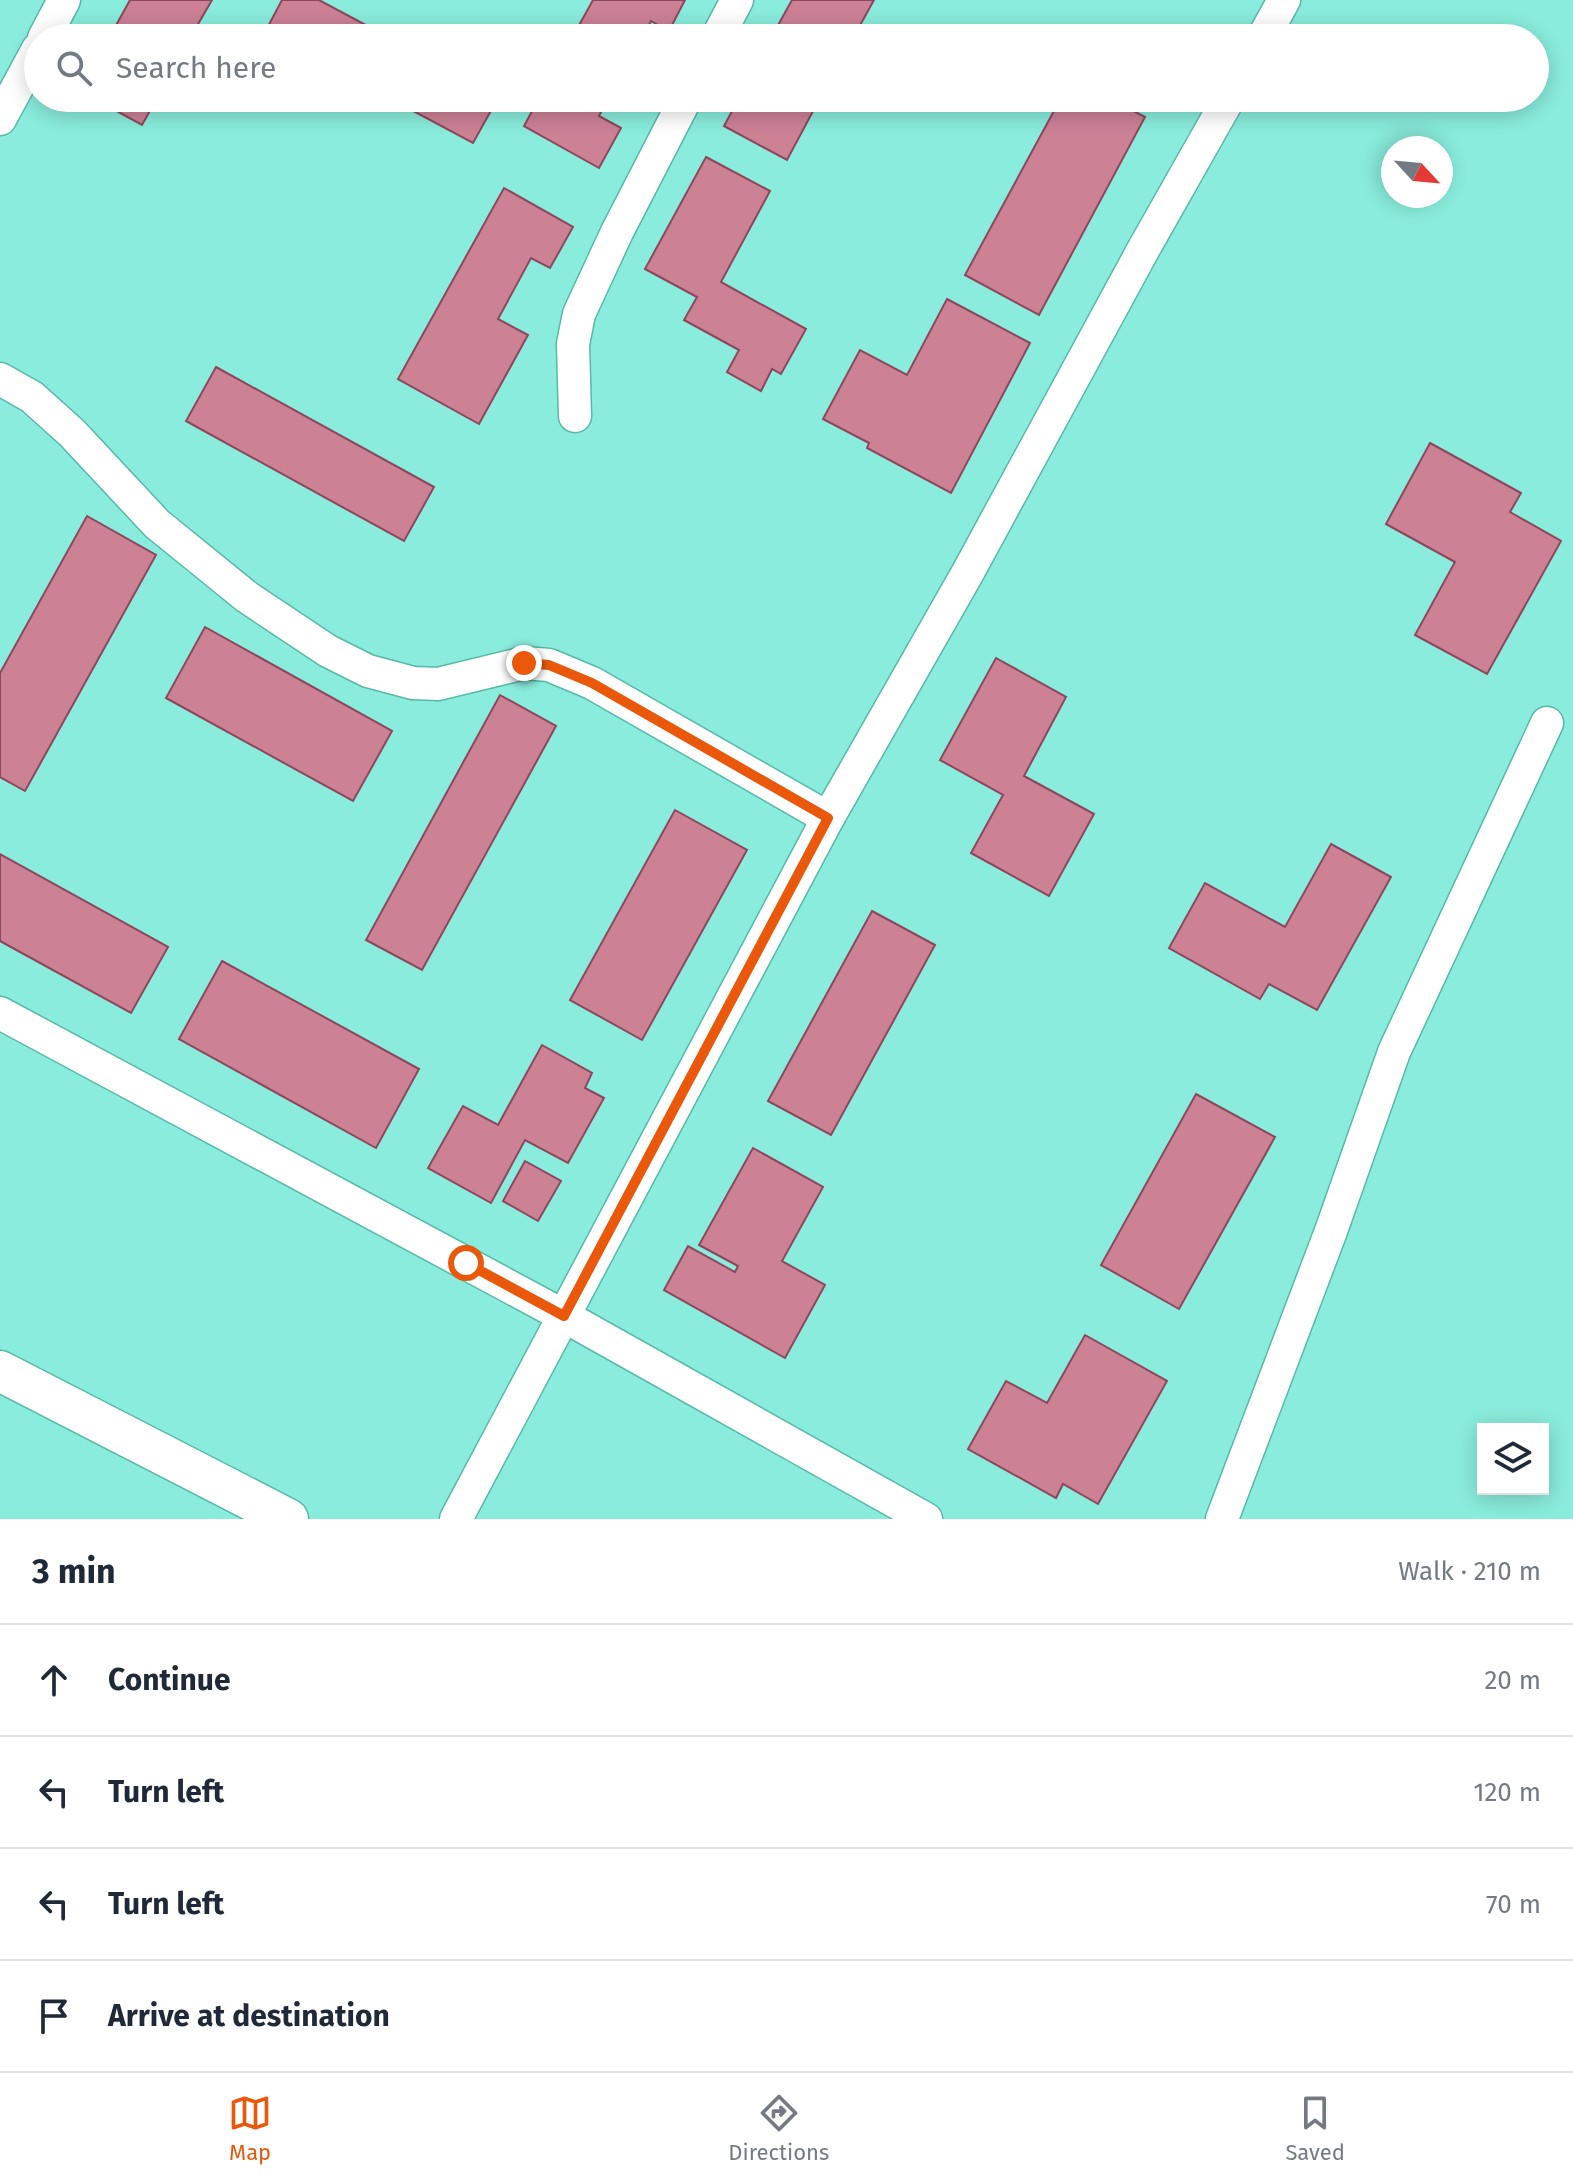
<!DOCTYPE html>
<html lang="en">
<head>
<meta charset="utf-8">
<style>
	:root { --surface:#fff; --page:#f2f2f3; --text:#1f2937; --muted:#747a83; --line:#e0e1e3; --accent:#ea580c }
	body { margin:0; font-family:"Fira Sans",sans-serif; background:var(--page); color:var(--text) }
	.controls { position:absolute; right:24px; bottom:24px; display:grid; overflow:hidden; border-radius:0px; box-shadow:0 4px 20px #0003 }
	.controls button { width:72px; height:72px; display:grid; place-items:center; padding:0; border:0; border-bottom:2px solid var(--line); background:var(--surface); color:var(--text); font:40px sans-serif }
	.compass { position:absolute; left:1381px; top:136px; width:72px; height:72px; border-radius:50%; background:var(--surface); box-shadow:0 4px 20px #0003; rotate:116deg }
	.stop { position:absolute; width:24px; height:24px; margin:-18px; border:6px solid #ea580c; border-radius:50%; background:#fff }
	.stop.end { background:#ea580c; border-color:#fff; box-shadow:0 2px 8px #0008 }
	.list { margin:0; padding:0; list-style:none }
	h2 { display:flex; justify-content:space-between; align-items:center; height:104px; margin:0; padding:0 32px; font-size:34px }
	h2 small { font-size:26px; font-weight:400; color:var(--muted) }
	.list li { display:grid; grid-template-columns:52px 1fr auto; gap:24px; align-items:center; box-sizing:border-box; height:112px; padding:0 32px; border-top:2px solid var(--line) }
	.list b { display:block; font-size:30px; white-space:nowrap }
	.list em { font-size:26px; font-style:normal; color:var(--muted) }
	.icon { flex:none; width:44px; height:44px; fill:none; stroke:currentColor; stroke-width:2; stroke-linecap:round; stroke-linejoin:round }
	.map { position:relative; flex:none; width:1573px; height:1519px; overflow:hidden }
	.search { position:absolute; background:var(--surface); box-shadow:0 4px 20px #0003; left:24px; right:24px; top:24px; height:88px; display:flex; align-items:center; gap:20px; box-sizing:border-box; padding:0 28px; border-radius:44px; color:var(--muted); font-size:30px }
	.sheet { height:552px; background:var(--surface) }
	nav { display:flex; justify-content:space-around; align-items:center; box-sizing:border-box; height:112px; border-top:2px solid var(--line); background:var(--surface); font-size:22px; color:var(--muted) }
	nav a { display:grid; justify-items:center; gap:4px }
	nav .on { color:var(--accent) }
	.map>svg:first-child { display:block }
	.building { fill:#cc8195; stroke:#8d475c; stroke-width:2 }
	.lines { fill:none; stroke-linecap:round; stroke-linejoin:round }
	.minor-casing { stroke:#56baab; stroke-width:35 }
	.major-casing { stroke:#56baab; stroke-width:43 }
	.minor { stroke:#fff; stroke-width:32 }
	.major { stroke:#fff; stroke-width:40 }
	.route { stroke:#ea580c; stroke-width:10 }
</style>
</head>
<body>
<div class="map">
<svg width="1573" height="1519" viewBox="0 0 1573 1519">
	<rect width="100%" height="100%" fill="#89ecdc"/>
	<g class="building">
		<polygon points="130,0 212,0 190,38 109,38"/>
		<polygon points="282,0 319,0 390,38 276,38 265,32"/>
		<polygon points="593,0 685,0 669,31 651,21 642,38 572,38"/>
		<polygon points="792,0 874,0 853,38 771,38"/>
		<polygon points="93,98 157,98 142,125"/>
		<polygon points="389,98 498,98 473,143"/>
		<polygon points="539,98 608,98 599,116 621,128 599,168 524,126"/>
		<polygon points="739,98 820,98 787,160 724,126"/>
		<polygon points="1061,98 1109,98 1145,117 1039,315 965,275"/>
		<polygon points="706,157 770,191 721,282 806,329 781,374 772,369 761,391 727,372 739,350 684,320 697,297 645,269"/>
		<polygon points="504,188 573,227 550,268 531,258 498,319 528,335 479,424 398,379"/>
		<polygon points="947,299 1030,343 951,493 867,448 869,443 823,419 860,350 907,375"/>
		<polygon points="216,367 434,487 404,541 186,421"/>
		<polygon points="1430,443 1521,493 1510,512 1561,541 1487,674 1415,635 1455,562 1386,524"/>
		<polygon points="87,516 156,555 25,791 0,777 0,673"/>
		<polygon points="205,627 392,731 353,801 166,698"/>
		<polygon points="996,658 1066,697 1024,776 1094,814 1049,896 971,853 1003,795 940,760"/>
		<polygon points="500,695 556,726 422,970 366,940"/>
		<polygon points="675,810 747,850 642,1040 570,1000"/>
		<polygon points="1331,844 1391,877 1317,1010 1269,984 1260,999 1169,948 1205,883 1285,927"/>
		<polygon points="0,854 168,947 131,1013 0,941"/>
		<polygon points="872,911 935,945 831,1135 768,1101"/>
		<polygon points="222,961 419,1069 376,1148 179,1039"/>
		<polygon points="542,1045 592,1073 585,1088 604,1098 568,1163 525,1140 491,1203 428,1168 463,1106 498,1125"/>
		<polygon points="1196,1094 1275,1137 1179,1309 1101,1265"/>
		<polygon points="753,1148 823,1187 782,1261 825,1285 785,1358 664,1290 688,1246 735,1272 738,1266 699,1245"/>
		<polygon points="525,1161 561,1181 538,1221 503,1201"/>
		<polygon points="1085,1335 1167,1381 1098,1504 1063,1484 1056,1498 968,1449 1006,1381 1047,1403"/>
	</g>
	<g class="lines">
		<defs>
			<g id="minor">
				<polyline points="44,38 64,0"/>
				<polyline points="717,38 737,0"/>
				<polyline points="1263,38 1284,0"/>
				<polyline points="0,119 38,49"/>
				<polyline points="0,379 32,397 72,433 157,524 247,597 328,651 368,671 413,683 438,684 524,663 549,665 592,683 828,818"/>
				<polyline points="575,416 573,344 579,314 617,232 686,98"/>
				<polyline points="0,1013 564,1316 926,1519"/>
				<polyline points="456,1519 828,818 967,574 1143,250 1229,98"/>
				<polyline points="1222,1519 1331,1231 1394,1052 1547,723"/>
			</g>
			<polyline id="major" points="0,1371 288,1519"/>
		</defs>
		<use href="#minor" class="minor-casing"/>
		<use href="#major" class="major-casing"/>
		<use href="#minor" class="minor"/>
		<use href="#major" class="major"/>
	</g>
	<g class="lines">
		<polyline class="route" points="466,1263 564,1316 828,818 592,683 549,665 524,663"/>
	</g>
</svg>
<div class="controls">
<button><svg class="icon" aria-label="layers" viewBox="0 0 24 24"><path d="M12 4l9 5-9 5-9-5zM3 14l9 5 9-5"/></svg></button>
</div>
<svg class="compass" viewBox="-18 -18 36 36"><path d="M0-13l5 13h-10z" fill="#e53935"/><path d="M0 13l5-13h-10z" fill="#747a83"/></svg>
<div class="stop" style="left:466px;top:1263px"></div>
<div class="stop end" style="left:524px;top:663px"></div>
<div class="search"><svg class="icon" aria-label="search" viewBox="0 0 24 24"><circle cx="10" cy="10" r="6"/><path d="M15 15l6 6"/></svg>Search here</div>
</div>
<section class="sheet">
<h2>3 min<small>Walk · 210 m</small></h2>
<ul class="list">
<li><svg class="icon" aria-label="ahead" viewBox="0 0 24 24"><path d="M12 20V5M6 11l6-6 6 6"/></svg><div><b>Continue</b></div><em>20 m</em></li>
<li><svg class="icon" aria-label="left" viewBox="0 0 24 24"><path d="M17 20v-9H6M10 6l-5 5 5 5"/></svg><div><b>Turn left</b></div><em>120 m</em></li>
<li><svg class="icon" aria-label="left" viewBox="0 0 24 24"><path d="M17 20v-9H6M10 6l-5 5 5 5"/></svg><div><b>Turn left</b></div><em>70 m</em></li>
<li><svg class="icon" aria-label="arrive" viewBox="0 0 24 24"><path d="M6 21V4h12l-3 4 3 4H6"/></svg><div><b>Arrive at destination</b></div></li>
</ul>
</section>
<nav>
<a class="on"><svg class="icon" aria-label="map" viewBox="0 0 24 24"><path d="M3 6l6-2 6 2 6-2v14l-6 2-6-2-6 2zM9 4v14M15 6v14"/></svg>Map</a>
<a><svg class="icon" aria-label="directions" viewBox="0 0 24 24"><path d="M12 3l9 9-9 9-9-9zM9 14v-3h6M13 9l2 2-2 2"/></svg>Directions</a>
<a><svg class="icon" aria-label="saved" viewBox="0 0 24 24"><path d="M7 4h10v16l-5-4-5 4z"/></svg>Saved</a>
</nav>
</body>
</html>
